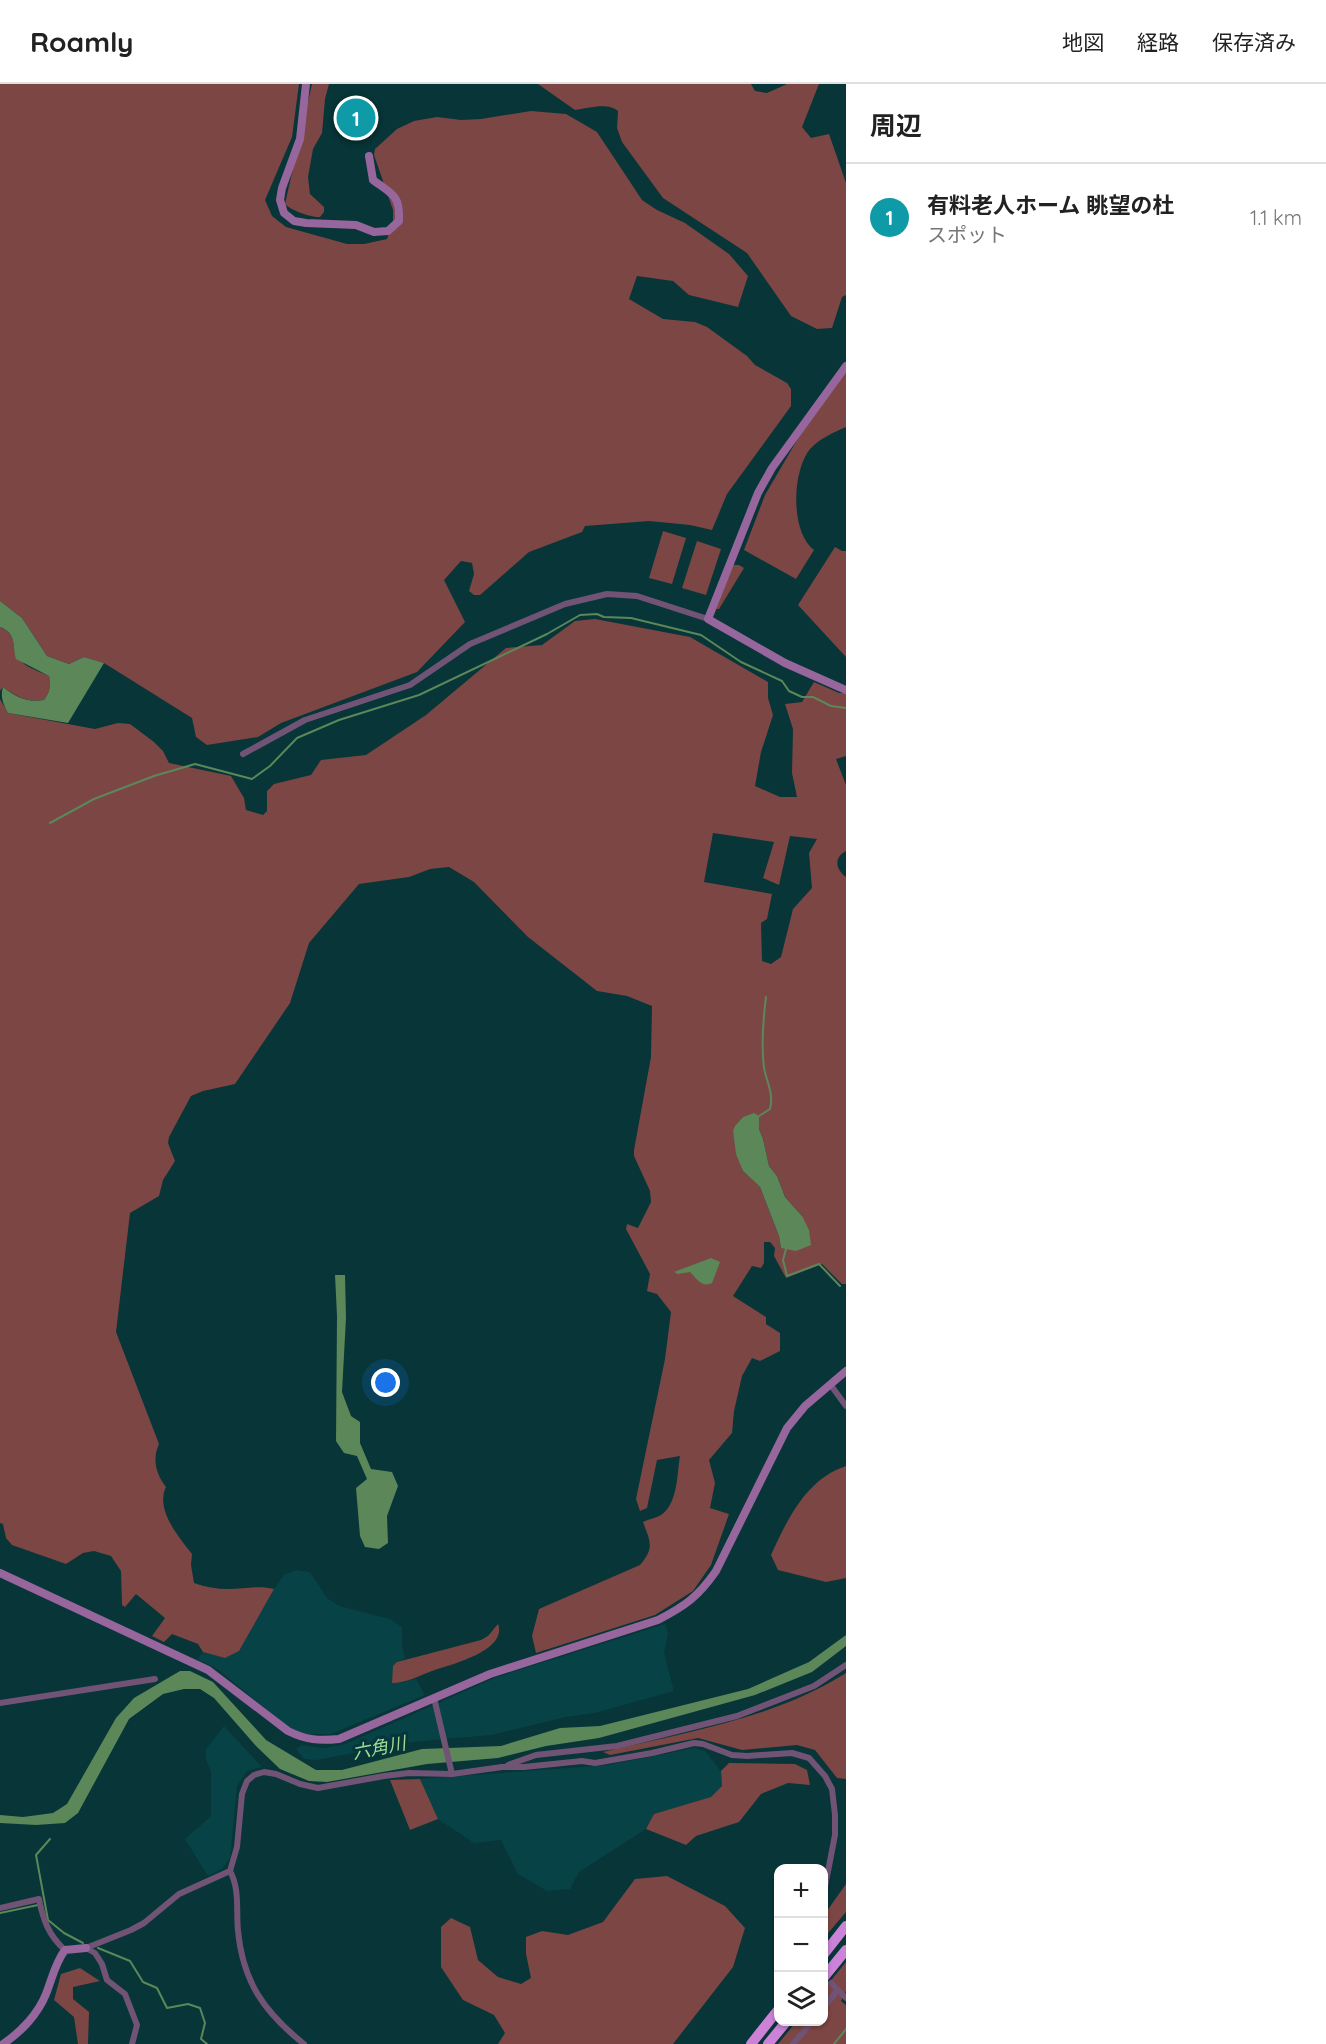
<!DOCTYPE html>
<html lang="ja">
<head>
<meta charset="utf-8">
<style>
	:root { --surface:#fff; --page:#f2f2f2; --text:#222; --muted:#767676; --line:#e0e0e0; --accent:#ea580c }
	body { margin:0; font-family:Quicksand,"Noto Sans JP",sans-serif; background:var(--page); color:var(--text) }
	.controls { position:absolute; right:18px; bottom:18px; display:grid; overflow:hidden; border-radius:12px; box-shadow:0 2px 4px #0004 }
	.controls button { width:54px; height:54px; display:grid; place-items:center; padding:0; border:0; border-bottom:2px solid var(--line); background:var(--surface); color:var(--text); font:30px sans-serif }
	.you { position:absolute; left:386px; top:1299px; width:21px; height:21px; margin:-15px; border:4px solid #fff; border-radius:50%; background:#1a73e8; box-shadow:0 0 0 9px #1a73e833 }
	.badge { display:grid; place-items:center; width:39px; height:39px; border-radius:50%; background:var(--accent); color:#fff; font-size:20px; font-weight:700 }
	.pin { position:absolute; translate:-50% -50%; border:3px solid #fff; box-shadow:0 2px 6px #0006 }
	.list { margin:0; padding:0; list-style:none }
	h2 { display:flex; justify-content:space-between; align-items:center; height:78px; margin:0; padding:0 24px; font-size:26px }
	h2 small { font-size:20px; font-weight:400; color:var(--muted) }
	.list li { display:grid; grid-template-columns:39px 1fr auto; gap:18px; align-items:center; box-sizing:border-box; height:108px; padding:0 24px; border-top:2px solid var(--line) }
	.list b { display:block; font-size:22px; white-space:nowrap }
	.list p { margin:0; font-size:20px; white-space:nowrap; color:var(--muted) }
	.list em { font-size:20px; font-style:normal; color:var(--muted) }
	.icon { flex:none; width:33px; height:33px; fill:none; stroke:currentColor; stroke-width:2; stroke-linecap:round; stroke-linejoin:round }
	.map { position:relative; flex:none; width:846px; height:1960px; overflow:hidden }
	header { display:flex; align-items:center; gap:36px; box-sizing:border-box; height:84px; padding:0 30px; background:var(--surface); border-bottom:2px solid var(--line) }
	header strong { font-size:28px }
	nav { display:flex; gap:33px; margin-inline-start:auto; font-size:21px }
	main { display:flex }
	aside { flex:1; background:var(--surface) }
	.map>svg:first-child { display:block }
	.built { fill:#074246 }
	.green { fill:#7c4644; fill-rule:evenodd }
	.water { fill:#5c8759 }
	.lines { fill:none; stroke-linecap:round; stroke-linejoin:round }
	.stream { stroke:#5c8759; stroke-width:2 }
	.street { stroke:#715375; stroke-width:6 }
	.secondary { stroke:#96669c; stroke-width:8 }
	.highway { stroke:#cc82d6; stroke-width:10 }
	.labels { text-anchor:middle; stroke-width:6; stroke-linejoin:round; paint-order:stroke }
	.water-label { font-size:18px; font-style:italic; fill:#9edc98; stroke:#073538 }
</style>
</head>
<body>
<header>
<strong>Roamly</strong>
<nav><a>地図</a><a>経路</a><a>保存済み</a></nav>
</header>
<main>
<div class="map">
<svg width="846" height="1960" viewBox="0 0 846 1960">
	<rect width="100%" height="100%" fill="#073538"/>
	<g class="built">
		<polygon points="296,1486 310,1488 327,1514 339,1522 390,1535 402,1543 402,1560 405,1575 397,1578 400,1599 416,1595 425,1611 331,1650 305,1650 291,1645 217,1585 197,1575 203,1568 225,1574 239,1567 274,1505 284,1491"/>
		<polygon points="665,1540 668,1549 664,1569 674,1607 595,1629 566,1633 491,1651 412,1658 317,1676 304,1675 296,1665 302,1661 323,1664 345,1660 497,1593"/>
		<polygon points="224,1642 262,1683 247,1687 237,1702 230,1774 222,1785 208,1792 185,1755 211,1732 211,1688 206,1676 206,1665"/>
		<polygon points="695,1664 705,1667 721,1687 722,1702 712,1713 654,1730 646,1745 579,1788 570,1805 547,1807 518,1790 501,1756 474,1759 438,1735 420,1695 608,1681"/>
	</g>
	<g class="green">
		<polygon points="0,0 299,0 292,53 265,116 272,132 286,143 347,160 364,160 387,155 393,137 393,126 374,71 375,65 397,45 414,37 437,33 461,36 481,35 531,27 566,30 597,48 642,116 657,126 685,139 729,170 748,192 738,223 689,211 673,197 637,192 629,215 663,235 695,238 707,243 747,272 755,281 787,299 791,305 791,322 727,410 712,446 690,441 649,437 585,442 582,448 529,468 480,511 474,511 469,507 474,490 472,479 461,477 444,496 465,538 417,588 281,639 258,653 207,661 196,653 192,634 104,579 84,573 69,580 47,572 22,534 0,517"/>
		<path d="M312,0H329L325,15L322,49L313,65L308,93L310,110L324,123V128L320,133C312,134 290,126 285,120Z"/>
		<path d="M538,0H751L755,7L767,9L787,0H819L802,43L811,54L829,50L846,99V211L842,213L832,244L817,245L791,232L747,169L663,114L622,58L617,44L618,27C608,18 588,24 575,26Z"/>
		<path d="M846,285V343C834,348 819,355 810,365C792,387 790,448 814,466L796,495L744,466L765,411L814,327Z"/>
		<polygon points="663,447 686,454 672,500 649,494"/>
		<polygon points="697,457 721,465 706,511 682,504"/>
		<polygon points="835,463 842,467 846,467 846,573 798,521"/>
		<polygon points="733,481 739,481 744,484 719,525 716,525"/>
		<path d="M595,535L690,553L768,598V614L773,631L761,668L755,702L780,713H797L792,689L793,645L785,620L802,618L814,598L839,609H846V672L836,675L846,701V767C834,773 835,785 846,793V1200H842L822,1180L786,1194L774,1172L775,1164L770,1158H764V1179L761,1184L752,1182L733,1212L766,1233V1240L780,1249V1267L760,1277L752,1274L742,1292L734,1327L732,1349L709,1376L715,1399L710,1424L729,1430L711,1481L693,1507L655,1531L536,1569L532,1552L539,1525L640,1481C655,1464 650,1457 643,1438C649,1435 656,1434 661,1431C678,1420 677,1389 680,1372L657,1376L647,1424L640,1427L636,1415L665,1275L671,1228L657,1210L647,1207L650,1190L626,1145L627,1140L638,1144L651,1118L650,1107L634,1072V1066L651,973L652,922L627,912L597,907L528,853L474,798L449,783L430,785L409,793L359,800L309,859L290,919L235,1000L203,1007L191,1012L169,1053L168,1059L175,1077L163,1096L159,1112L130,1129L116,1248L159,1360C152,1375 156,1390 166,1403C155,1426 179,1453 192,1470L191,1481L194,1499C205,1503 217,1505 229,1505C244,1505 259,1501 274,1505L239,1567L225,1574L203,1568L198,1560L172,1550L164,1558L152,1552L165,1534L136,1510L125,1523L122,1521L121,1487L111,1472L94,1467L83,1469L66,1480L12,1461L6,1454L3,1440L0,1439V615L8,629L95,645L118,639L130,640L154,658L163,667L169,679L231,692L244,714L246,726L263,731L267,727V707L274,700L311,691L321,676L366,671L426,631L506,564L542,561L575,537ZM713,749L774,758L763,794L779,801L790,752L817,755L809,769L812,804L793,825L781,873L771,880L762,877L761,839L767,835L772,810L704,798ZM759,1032V1045L763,1055L769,1082L777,1092L785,1113L802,1132L781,1164L779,1152L760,1103L743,1087L733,1047L743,1033Z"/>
		<path d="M0,543C22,553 7,565 22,578C28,584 41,588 49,592C51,602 50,608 44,616C28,619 17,613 3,603L0,607Z"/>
		<path d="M846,1382V1494L826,1498L778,1486L771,1471C787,1436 806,1395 846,1382Z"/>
		<path d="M498,1540C508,1567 449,1581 432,1587C418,1592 407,1599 392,1599L393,1582L397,1578L481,1556L488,1552Z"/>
		<path d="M846,1589V1695L837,1694L815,1666L797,1661L742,1666L698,1654L610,1671L603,1668C686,1648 773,1635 846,1589Z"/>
		<polygon points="729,1679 795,1680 807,1686 810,1701 788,1699 761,1710 739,1738 696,1752 686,1761 646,1745 654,1730 711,1713 722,1702 721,1687"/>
		<polygon points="420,1695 438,1735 410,1746 390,1696"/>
		<polygon points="667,1792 725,1822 745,1844 733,1883 673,1960 498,1960 505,1949 494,1931 463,1916 441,1883 441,1843 451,1834 470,1843 478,1876 498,1893 521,1900 531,1894 526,1870 526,1853 542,1847 568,1851 603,1838 635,1795"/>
		<polygon points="846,1800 846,1828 824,1854 824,1831"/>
		<polygon points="846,1878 846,1907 841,1917 846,1921 846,1960 778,1960 796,1938 824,1938 824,1905"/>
		<polygon points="80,1884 100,1897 73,1903 73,1915 89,1928 88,1960 78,1960 74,1933 54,1916 61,1890"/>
	</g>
	<g class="water">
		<path d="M0,517L22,534L47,572L69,580L84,573L104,579L68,639L8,629C3,620 0,612 3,603C16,613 27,619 44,616C50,608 51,602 49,592L16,575C12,560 17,550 0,543Z"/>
		<polygon points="754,1029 759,1032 759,1045 763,1055 769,1082 777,1092 785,1113 802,1132 809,1146 811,1161 796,1167 781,1164 779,1152 760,1103 743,1087 736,1070 733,1047 735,1042 743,1033"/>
		<path d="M711,1174L720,1178L712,1199C702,1204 697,1195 690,1188L678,1190L674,1188Z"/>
		<polygon points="335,1191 345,1191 346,1234 342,1308 351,1332 360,1338 360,1359 371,1385 392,1388 398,1402 387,1432 388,1459 379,1465 365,1463 360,1452 356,1404 367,1395 357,1372 344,1369 336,1357 337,1232"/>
		<polygon points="846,1551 846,1562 812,1588 755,1611 599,1654 546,1662 498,1674 427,1680 327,1698 309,1697 280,1685 256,1662 214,1614 200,1605 184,1605 163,1610 129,1635 78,1729 65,1739 36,1741 0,1739 0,1731 23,1733 53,1729 67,1720 116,1634 134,1614 180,1587 190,1587 213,1598 266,1656 316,1686 342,1686 422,1665 501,1662 560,1644 600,1642 748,1605 809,1578"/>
	</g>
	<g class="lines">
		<g class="stream">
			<polyline points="50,739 94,715 154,692 195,680 252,695 270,682 297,654 339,636 419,611 547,550 580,531 597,530 604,533 631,534 701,551 741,578 782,597 789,607 802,613 813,613 831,622 846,624"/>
			<path d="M759,1032L770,1025C774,1010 767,999 764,984C761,960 763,936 766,913"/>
			<polyline points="786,1165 783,1176 787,1192 819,1180 840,1202"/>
			<polyline points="50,1755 36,1771 48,1836 64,1849 83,1859"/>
			<polyline points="0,1829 38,1821"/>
			<polyline points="98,1864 130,1877 143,1898 157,1904 167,1924 188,1920 200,1924 205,1939 201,1955 207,1960"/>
			<polyline points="834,1960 846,1945"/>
		</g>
		<g class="street">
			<polyline points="243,670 305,636 410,601 470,560 565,520 607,510 637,512 708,535"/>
			<polyline points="830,1300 846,1322"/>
			<polyline points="434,1614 452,1690"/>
			<polyline points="0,1619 155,1595"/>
			<polyline points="508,1681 536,1671 617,1662 737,1632 814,1602 846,1581"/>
			<path d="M230,1787C240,1805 236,1827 238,1847C243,1898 264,1928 304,1960"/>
			<path d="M0,1824L39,1815C43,1836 49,1852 65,1866"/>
			<polyline points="86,1864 131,1846 144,1839 179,1810 230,1787 237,1763 242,1710 247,1697 254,1691 264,1688 276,1690 300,1700 318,1704 384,1692 409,1689 452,1690 502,1683 524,1683 582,1677 595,1679 652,1669 694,1659 703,1660 732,1671 747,1672 792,1669 809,1674 825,1692 832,1705 835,1731 835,1751 824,1808"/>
			<polyline points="86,1864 95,1869 102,1880 107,1896 125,1910 137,1941 132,1960"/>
			<polyline points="831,1899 846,1914"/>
			<polyline points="824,1923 837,1907"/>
			<polyline points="793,1960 812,1938"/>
		</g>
		<g class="secondary">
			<path d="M306,0L300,55L282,104L280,116L284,129L294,137L306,139L356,141L374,148L388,147L399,137C400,111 393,111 373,96L369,72"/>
			<polyline points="846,282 772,384 758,409 708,535 785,579 846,606"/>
			<path d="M0,1489L208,1586L288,1647C306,1656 319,1657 339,1655L490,1590L658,1536C685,1522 698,1513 716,1487L787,1344L805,1322L846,1287"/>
			<path d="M3,1960C21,1948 38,1930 46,1910C52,1895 55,1879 65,1866L86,1864"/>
		</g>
		<g class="highway">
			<polyline points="824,1870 846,1842"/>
			<polyline points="824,1893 846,1866"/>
			<polyline points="751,1960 778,1926"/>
			<polyline points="768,1960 786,1938"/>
		</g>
	</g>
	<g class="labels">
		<g class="water-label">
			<text transform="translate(379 1664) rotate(-11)" y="6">六角川</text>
		</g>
	</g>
</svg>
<div class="controls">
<button>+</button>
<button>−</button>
<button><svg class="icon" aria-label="layers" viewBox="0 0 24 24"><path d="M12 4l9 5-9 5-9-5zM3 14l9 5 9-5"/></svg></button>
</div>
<div class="you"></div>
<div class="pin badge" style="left:356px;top:34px;background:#0f9aa8">1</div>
</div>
<aside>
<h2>周辺<small></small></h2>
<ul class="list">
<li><span class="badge" style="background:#0f9aa8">1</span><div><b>有料老人ホーム 眺望の杜</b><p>スポット</p></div><em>1.1 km</em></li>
</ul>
</aside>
</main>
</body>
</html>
